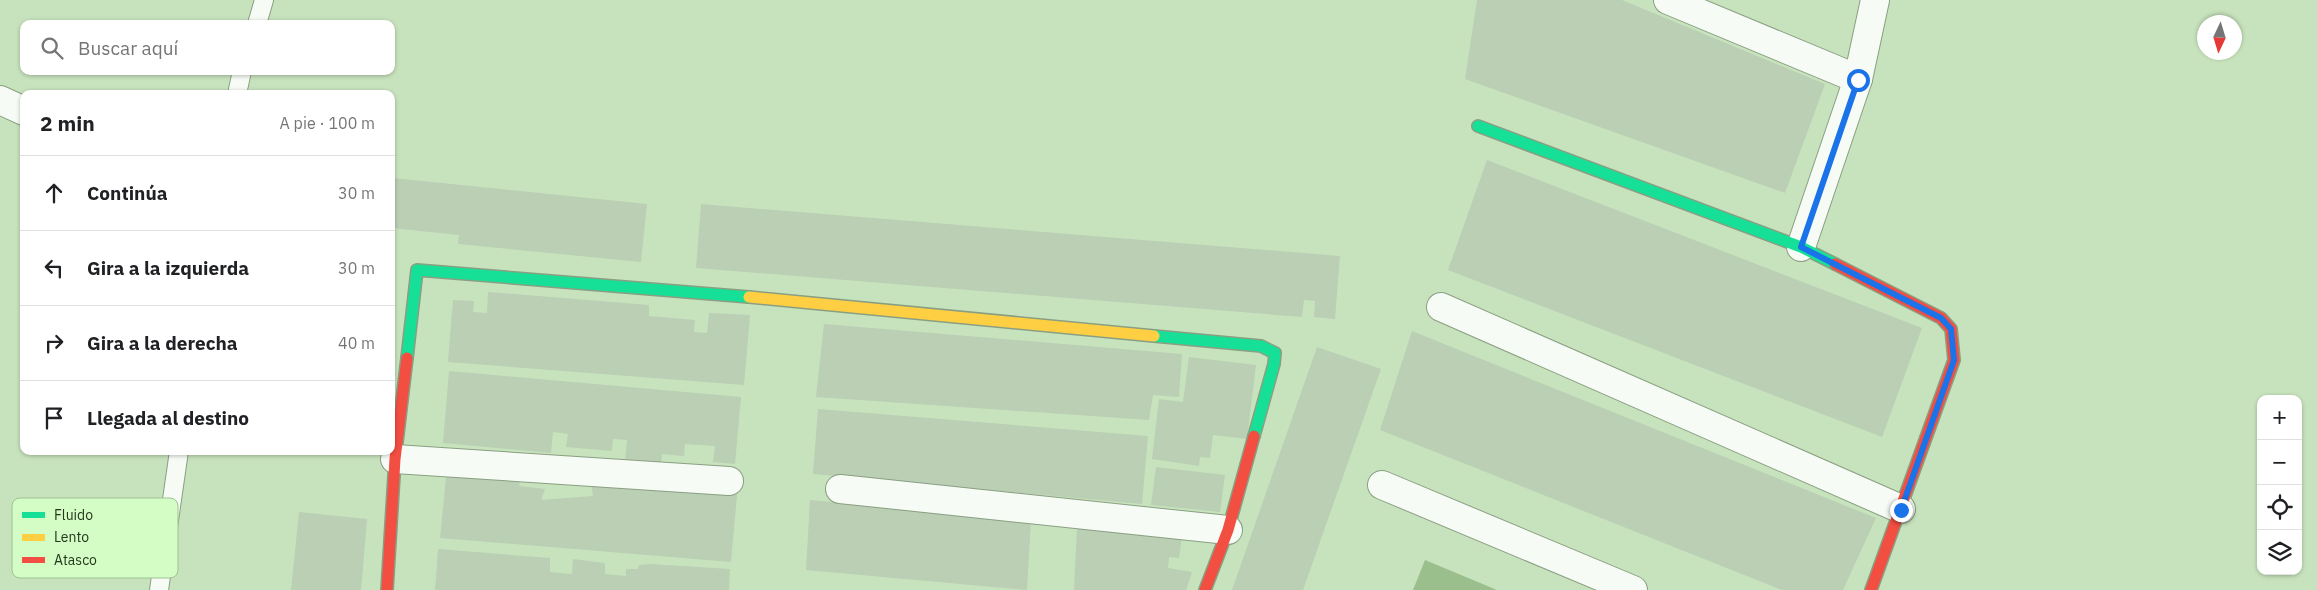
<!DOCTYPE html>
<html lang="es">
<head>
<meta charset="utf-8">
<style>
	:root { --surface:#fff; --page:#f6f6f6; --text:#202124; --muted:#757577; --line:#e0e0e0 }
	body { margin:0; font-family:"IBM Plex Sans",sans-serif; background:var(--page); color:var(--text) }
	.controls { position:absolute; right:15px; bottom:15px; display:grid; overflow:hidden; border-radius:10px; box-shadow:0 1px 4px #0004 }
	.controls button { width:45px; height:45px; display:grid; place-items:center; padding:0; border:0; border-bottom:1px solid var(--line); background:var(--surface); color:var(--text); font:25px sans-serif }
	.compass { position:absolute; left:2197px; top:15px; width:45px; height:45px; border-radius:50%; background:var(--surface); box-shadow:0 1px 4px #0004; rotate:184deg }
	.stop { position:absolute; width:15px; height:15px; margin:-11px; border:4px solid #1a73e8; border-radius:50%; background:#fff }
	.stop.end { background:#1a73e8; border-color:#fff; box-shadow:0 1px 5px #0008 }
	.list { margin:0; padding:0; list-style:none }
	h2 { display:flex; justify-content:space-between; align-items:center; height:65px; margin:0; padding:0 20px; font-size:21px }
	h2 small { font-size:16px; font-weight:400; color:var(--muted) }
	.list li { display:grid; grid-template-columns:32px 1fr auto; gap:15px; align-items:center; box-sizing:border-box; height:75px; padding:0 20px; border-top:1px solid var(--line) }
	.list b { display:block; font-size:19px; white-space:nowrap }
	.list em { font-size:16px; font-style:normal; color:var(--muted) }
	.icon { flex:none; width:28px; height:28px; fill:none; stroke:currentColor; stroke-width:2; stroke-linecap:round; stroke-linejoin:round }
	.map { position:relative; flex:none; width:2317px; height:590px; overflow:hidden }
	.search { position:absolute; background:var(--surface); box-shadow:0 1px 4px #0004; left:20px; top:20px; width:375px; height:55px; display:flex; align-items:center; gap:12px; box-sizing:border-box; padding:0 18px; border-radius:10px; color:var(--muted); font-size:19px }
	.panel { position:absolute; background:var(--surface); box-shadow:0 1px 4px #0004; left:20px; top:90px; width:375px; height:365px; border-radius:10px }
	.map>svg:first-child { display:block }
	.water { fill:#9abf8d }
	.building { fill:#bacfb3 }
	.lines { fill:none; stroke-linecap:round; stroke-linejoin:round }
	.lane-casing { stroke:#8a9f82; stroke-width:20 }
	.street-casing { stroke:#8a9f82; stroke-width:30 }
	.fast-casing { stroke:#8a9f82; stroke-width:14 }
	.slow-casing { stroke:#8a9f82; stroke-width:14 }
	.jam-casing { stroke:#8a9f82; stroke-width:14 }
	.lane { stroke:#f7fbf5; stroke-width:18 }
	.street { stroke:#f7fbf5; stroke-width:28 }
	.fast { stroke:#16e098; stroke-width:11 }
	.slow { stroke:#ffcf43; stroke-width:11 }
	.jam { stroke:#f24e42; stroke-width:11 }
	.route { stroke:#1a73e8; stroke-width:6 }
	.key { fill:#d4fdc5; stroke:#9fc292; stroke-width:1 }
	.key-label { font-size:14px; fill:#24371c }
</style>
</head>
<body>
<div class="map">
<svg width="2317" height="590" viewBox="0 0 2317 590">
	<rect width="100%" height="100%" fill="#c7e3bd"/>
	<polygon class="water" points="1425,560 1497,590 1413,590"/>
	<g class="building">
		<polygon points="1477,0 1622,0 1825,84 1785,193 1465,79"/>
		<polygon points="1487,160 1922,328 1882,437 1448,270"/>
		<polygon points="393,178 647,204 641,262 458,244 459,235 391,228"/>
		<polygon points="701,204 1340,256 1335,319 1314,317 1315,301 1304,300 1302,317 696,268"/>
		<polygon points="488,292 649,305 649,316 695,320 694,332 707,333 709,313 750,315 744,385 448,362 453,300 474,301 473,312 487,313"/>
		<polygon points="824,324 1182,354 1179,397 1153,395 1149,420 816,397"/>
		<polygon points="1412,331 1876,518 1843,590 1782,590 1380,430"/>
		<polygon points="1317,347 1381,369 1303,590 1232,590"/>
		<polygon points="1189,357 1256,365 1247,439 1213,435 1210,458 1200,457 1199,466 1152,459 1159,399 1183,402"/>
		<polygon points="449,371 741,397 735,464 713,462 715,446 685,444 684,456 662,454 661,464 625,461 627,440 613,439 612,451 566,447 568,434 553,432 551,453 443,443"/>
		<polygon points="818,409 1148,436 1142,504 813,474"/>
		<polygon points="447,467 522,473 519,486 545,489 541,500 593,496 591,484 737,495 731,562 440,538"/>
		<polygon points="1156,467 1225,475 1220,512 1151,505"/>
		<polygon points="810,500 1031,520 1027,590 806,570"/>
		<polygon points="299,512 367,519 361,590 291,590"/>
		<polygon points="1077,526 1182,536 1179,558 1169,557 1168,568 1192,572 1186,590 1074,590"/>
		<polygon points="438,549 550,558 550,572 572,574 573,559 605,563 605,574 626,576 626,569 638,569 639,565 650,564 730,569 729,590 435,590"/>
	</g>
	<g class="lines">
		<defs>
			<g id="lane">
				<polyline points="257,24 264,0"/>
				<polyline points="237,94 242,71"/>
				<polyline points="159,590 179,451"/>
			</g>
			<g id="street">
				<polyline points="1668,0 1858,79"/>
				<polyline points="0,100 24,111"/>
				<polyline points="1801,247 1858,79 1875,0"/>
				<polyline points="1441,307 1901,509"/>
				<polyline points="395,459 729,481"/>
				<polyline points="1382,485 1633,590"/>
				<polyline points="840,489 1228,530"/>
			</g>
			<g id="fast">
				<polyline points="1478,126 1801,247 1835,264"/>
				<polyline points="1154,336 1261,346 1275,353 1274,364 1254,436"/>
				<polyline points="407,358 417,270 749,297"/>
			</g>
			<polyline id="slow" points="749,297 1154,336"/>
			<g id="jam">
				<polyline points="1835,264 1941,318 1951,329 1954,360 1871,590"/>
				<polyline points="387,590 395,459 407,358"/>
				<polyline points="1205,590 1228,530 1254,436"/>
			</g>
		</defs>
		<use href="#lane" class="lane-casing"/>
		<use href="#street" class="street-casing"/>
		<use href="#fast" class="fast-casing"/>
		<use href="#slow" class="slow-casing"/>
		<use href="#jam" class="jam-casing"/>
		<use href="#lane" class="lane"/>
		<use href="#street" class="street"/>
		<use href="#fast" class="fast"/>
		<use href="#slow" class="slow"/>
		<use href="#jam" class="jam"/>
	</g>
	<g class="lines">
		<polyline class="route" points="1858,80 1801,247 1941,318 1951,329 1954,360 1901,510"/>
	</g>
	<rect x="12" y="498" width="166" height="80" rx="8" class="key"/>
	<rect x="22" y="512" width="23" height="6" fill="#16e098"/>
	<rect x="22" y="534" width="23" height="7" fill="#ffcf43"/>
	<rect x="22" y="557" width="23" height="6" fill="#f24e42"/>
	<g class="key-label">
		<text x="54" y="520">Fluido</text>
		<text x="54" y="542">Lento</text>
		<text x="54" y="565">Atasco</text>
	</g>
</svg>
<div class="controls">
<button>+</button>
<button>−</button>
<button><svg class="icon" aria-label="locate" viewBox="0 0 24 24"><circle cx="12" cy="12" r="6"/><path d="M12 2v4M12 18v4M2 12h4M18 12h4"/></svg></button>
<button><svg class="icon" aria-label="layers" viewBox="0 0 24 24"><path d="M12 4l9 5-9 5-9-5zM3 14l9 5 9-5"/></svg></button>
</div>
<svg class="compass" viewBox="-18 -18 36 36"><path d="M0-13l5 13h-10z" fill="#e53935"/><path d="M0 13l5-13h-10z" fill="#757577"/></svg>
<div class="stop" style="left:1858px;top:80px"></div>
<div class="stop end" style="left:1901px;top:510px"></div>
<div class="search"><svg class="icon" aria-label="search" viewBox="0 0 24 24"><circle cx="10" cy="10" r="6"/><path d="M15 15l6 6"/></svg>Buscar aquí</div>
<section class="panel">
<h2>2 min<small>A pie · 100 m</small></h2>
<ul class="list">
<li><svg class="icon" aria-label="ahead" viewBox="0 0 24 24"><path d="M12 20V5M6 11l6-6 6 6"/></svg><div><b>Continúa</b></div><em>30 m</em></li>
<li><svg class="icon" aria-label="left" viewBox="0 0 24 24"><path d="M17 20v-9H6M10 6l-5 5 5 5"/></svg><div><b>Gira a la izquierda</b></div><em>30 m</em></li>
<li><svg class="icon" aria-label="right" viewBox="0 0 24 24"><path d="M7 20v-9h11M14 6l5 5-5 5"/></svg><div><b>Gira a la derecha</b></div><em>40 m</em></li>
<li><svg class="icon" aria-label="arrive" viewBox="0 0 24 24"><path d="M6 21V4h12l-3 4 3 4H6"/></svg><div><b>Llegada al destino</b></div></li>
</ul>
</section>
</div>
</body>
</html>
